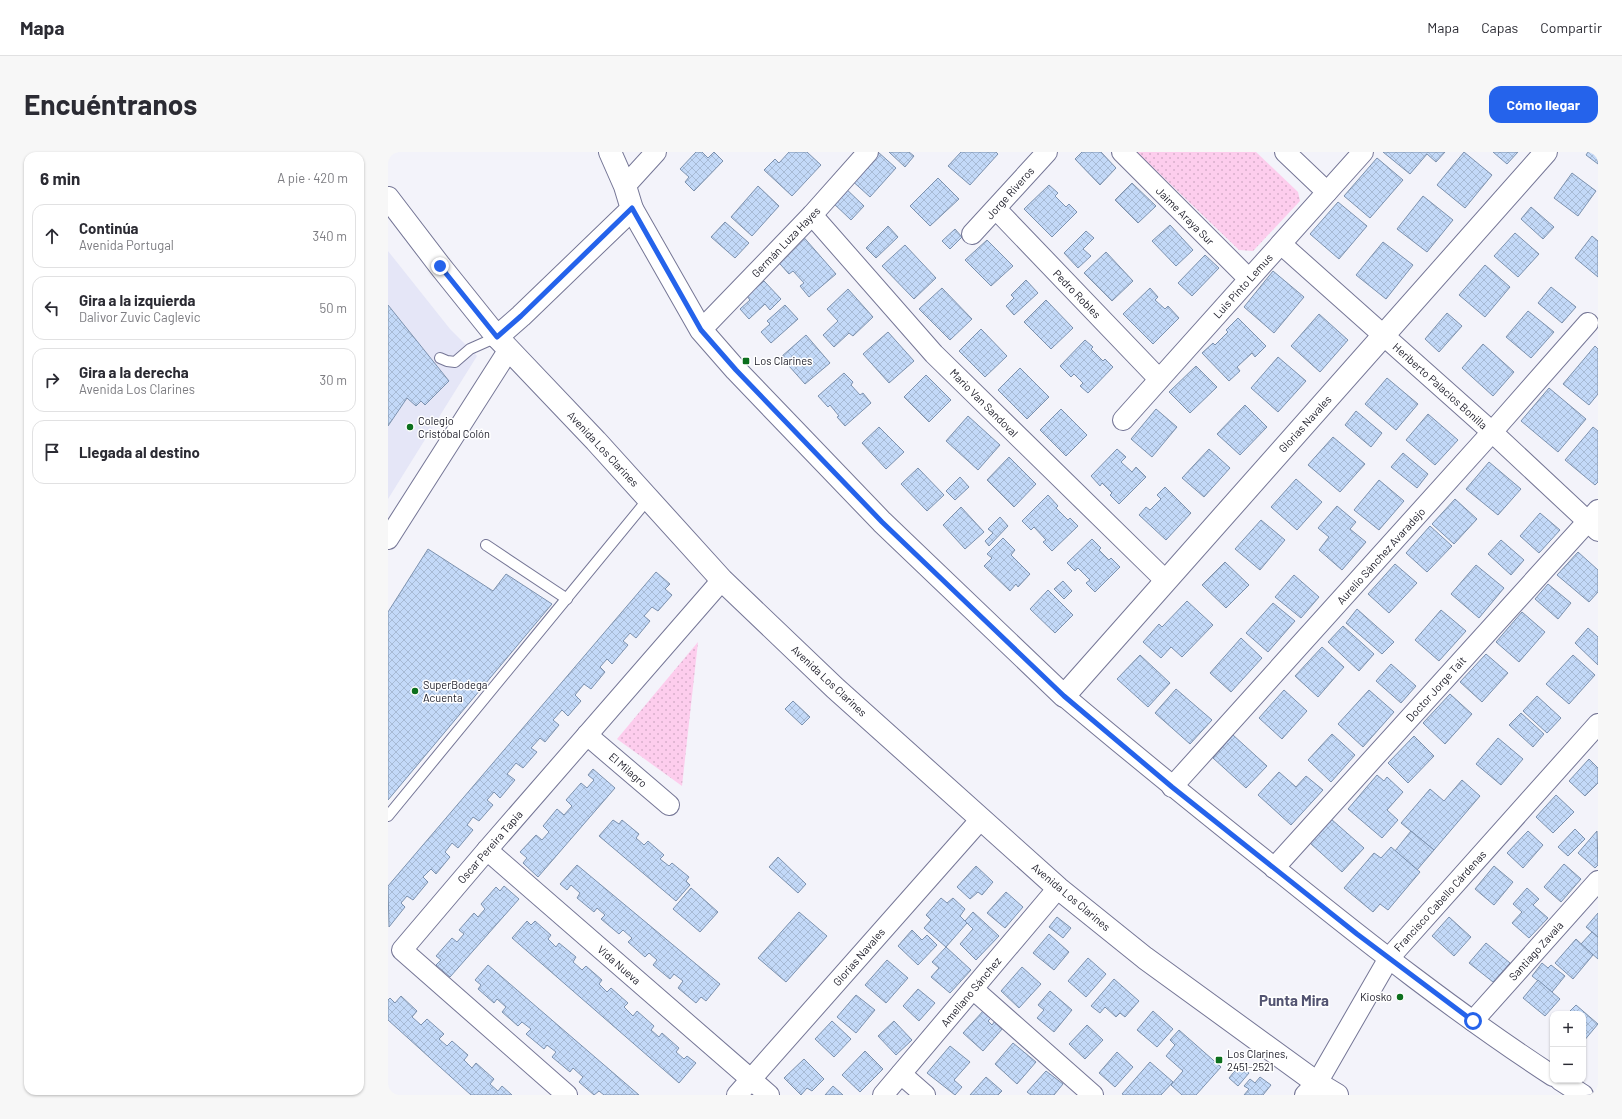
<!DOCTYPE html>
<html lang="es">
<head>
<meta charset="utf-8">
<style>
	:root { --surface:#fff; --page:#f7f7f7; --text:#2b2b33; --muted:#7c7c81; --line:#e1e1e2; --accent:#2563eb }
	body { margin:0; font-family:Barlow,sans-serif; background:var(--page); color:var(--text) }
	.controls { position:absolute; right:12px; bottom:12px; display:grid; overflow:hidden; border-radius:8px; box-shadow:0 1px 3px #0004 }
	.controls button { width:36px; height:36px; display:grid; place-items:center; padding:0; border:0; border-bottom:1px solid var(--line); background:var(--surface); color:var(--text); font:20px sans-serif }
	.stop { position:absolute; width:12px; height:12px; margin:-9px; border:3px solid #2563eb; border-radius:50%; background:#fff }
	.stop.end { background:#2563eb; border-color:#fff; box-shadow:0 1px 4px #0008 }
	.list { margin:0; padding:0; list-style:none }
	h2 { display:flex; justify-content:space-between; align-items:center; height:52px; margin:0; padding:0 16px; font-size:17px }
	h2 small { font-size:13px; font-weight:400; color:var(--muted) }
	.list li { display:grid; grid-template-columns:26px 1fr auto; gap:12px; align-items:center; box-sizing:border-box; height:64px; margin:0 8px 8px; padding:0 8px; border:1px solid var(--line); border-radius:12px }
	.list b { display:block; font-size:15px; white-space:nowrap }
	.list p { margin:0; font-size:13px; white-space:nowrap; color:var(--muted) }
	.list em { font-size:13px; font-style:normal; color:var(--muted) }
	.icon { flex:none; width:22px; height:22px; fill:none; stroke:currentColor; stroke-width:2; stroke-linecap:round; stroke-linejoin:round }
	.map { position:relative; flex:none; width:1210px; height:943px; overflow:hidden; border-radius:12px }
	header { display:flex; align-items:center; gap:24px; box-sizing:border-box; height:56px; padding:0 20px; background:var(--surface); border-bottom:1px solid var(--line) }
	header strong { font-size:19px }
	nav { display:flex; gap:22px; margin-inline-start:auto; font-size:14px }
	.intro { display:flex; align-items:center; justify-content:space-between; box-sizing:border-box; height:96px; padding:0 24px }
	h1 { margin:0; font-size:28px }
	.button { padding:10px 18px; border-radius:12px; background:var(--accent); color:#fff; font-size:14px; font-weight:700 }
	main { display:flex; gap:24px; padding:0 24px }
	aside { flex:1; background:var(--surface); border-radius:12px; box-shadow:0 1px 3px #0004 }
	.map>svg:first-child { display:block }
	.built { fill:#e5e6f7 }
	.park { fill:url(#park-dots) }
	.building { fill:url(#building-cross-hatch); stroke:#7c91ae }
	.lines { fill:none; stroke-linecap:round; stroke-linejoin:round }
	.service-casing { stroke:#757696; stroke-width:12 }
	.minor-casing { stroke:#757696; stroke-width:22 }
	.tertiary-casing { stroke:#757696; stroke-width:24 }
	.secondary-casing { stroke:#757696; stroke-width:24 }
	.service { stroke:#fff; stroke-width:10 }
	.minor { stroke:#fff; stroke-width:20 }
	.tertiary { stroke:#fff; stroke-width:22 }
	.secondary { stroke:#fff; stroke-width:22 }
	.route { stroke:#2563eb; stroke-width:5 }
	.poi-dot { fill:#0c6f1d; stroke:#fff; stroke-width:1.5 }
	.labels { text-anchor:middle; stroke-width:3; stroke-linejoin:round; paint-order:stroke }
	.street-label { font-size:11px; fill:#1a1a26; stroke:#fff }
	.poi-label { font-size:11px; fill:#1a1a26; stroke:#fff; text-anchor:start }
	.district-label { font-size:15px; font-weight:bold; fill:#525371; stroke:#fff }
</style>
</head>
<body>
<header>
<strong>Mapa</strong>
<nav><a>Mapa</a><a>Capas</a><a>Compartir</a></nav>
</header>
<div class="intro"><h1>Encuéntranos</h1><a class="button">Cómo llegar</a></div>
<main>
<aside>
<h2>6 min<small>A pie · 420 m</small></h2>
<ul class="list">
<li><svg class="icon" aria-label="ahead" viewBox="0 0 24 24"><path d="M12 20V5M6 11l6-6 6 6"/></svg><div><b>Continúa</b><p>Avenida Portugal</p></div><em>340 m</em></li>
<li><svg class="icon" aria-label="left" viewBox="0 0 24 24"><path d="M17 20v-9H6M10 6l-5 5 5 5"/></svg><div><b>Gira a la izquierda</b><p>Dalivor Zuvic Caglevic</p></div><em>50 m</em></li>
<li><svg class="icon" aria-label="right" viewBox="0 0 24 24"><path d="M7 20v-9h11M14 6l5 5-5 5"/></svg><div><b>Gira a la derecha</b><p>Avenida Los Clarines</p></div><em>30 m</em></li>
<li><svg class="icon" aria-label="arrive" viewBox="0 0 24 24"><path d="M6 21V4h12l-3 4 3 4H6"/></svg><div><b>Llegada al destino</b></div></li>
</ul>
</aside>
<div class="map">
<svg width="1210" height="943" viewBox="0 0 1210 943">
	<defs>
		<pattern id="park-dots" width="8" height="8" patternUnits="userSpaceOnUse"><rect width="8" height="8" fill="#fdcded"/><path d="M2 2h.1M6 6h.1" fill="none" stroke="#d8afcb" stroke-width="1.8" stroke-linecap="round"/></pattern>
		<pattern id="building-cross-hatch" width="8" height="8" patternUnits="userSpaceOnUse"><rect width="8" height="8" fill="#c3d9f8"/><path d="M0 0l8 8M0 8l8-8" fill="none" stroke="#a7bad4"/></pattern>
	</defs>
	<rect width="100%" height="100%" fill="#f3f3fa"/>
	<polygon class="built" points="0,99 62,177 89,204 0,347"/>
	<g class="park">
		<polygon points="749,0 868,0 910,40 912,49 865,99 851,98"/>
		<polygon points="310,490 294,634 229,587"/>
	</g>
	<g class="building">
		<polygon points="308,0 314,0 320,6 326,0 335,9 306,39 297,30 301,25 292,17"/>
		<polygon points="401,0 419,0 433,13 404,44 376,18 387,7 391,11"/>
		<polygon points="482,0 490,0 508,16 482,45 460,25"/>
		<polygon points="501,0 521,0 526,4 517,15"/>
		<polygon points="573,0 608,0 610,2 582,33 560,14"/>
		<polygon points="694,0 713,0 728,16 712,33 687,7"/>
		<polygon points="995,0 1057,0 1048,10 1039,2 1022,22"/>
		<polygon points="1076,0 1104,23 1077,56 1049,33"/>
		<polygon points="1105,0 1130,0 1119,12"/>
		<polygon points="1200,0 1210,0 1210,12 1198,3"/>
		<polygon points="989,6 1015,28 982,66 956,44"/>
		<polygon points="1184,21 1208,39 1190,64 1166,46"/>
		<polygon points="550,26 571,47 542,74 522,54"/>
		<polygon points="744,31 768,54 750,71 727,48"/>
		<polygon points="453,32 476,54 463,68 443,49"/>
		<polygon points="661,33 670,41 667,44 678,55 681,52 689,60 664,85 636,57"/>
		<polygon points="370,34 391,54 364,84 343,65"/>
		<polygon points="1035,44 1065,68 1039,100 1009,77"/>
		<polygon points="950,50 979,74 951,107 922,82"/>
		<polygon points="1143,55 1166,75 1155,87 1133,67"/>
		<polygon points="337,70 361,91 347,106 323,85"/>
		<polygon points="782,73 805,98 788,114 764,89"/>
		<polygon points="500,74 510,85 488,106 478,96"/>
		<polygon points="567,77 574,85 562,97 554,89"/>
		<polygon points="698,79 706,86 695,97 703,104 690,116 676,101"/>
		<polygon points="412,81 448,122 421,145 412,134 416,131 405,119 401,122 385,104"/>
		<polygon points="1127,81 1151,102 1130,125 1106,104"/>
		<polygon points="1204,84 1210,89 1210,125 1187,106"/>
		<polygon points="599,88 625,114 603,134 577,108"/>
		<polygon points="995,90 1025,113 998,147 968,123"/>
		<polygon points="517,93 548,126 526,147 494,114"/>
		<polygon points="718,100 745,129 724,149 696,121"/>
		<polygon points="817,103 831,116 804,144 790,131"/>
		<polygon points="1097,113 1122,135 1097,165 1071,143"/>
		<polygon points="885,119 916,145 886,181 856,155"/>
		<polygon points="638,128 650,141 626,163 618,154 626,146 623,143"/>
		<polygon points="376,129 393,147 382,158 377,152 361,167 352,157 362,148 359,144"/>
		<polygon points="1163,135 1188,155 1174,171 1150,151"/>
		<polygon points="554,136 584,167 562,188 531,157"/>
		<polygon points="762,136 770,145 767,148 777,157 780,154 791,166 765,192 735,162"/>
		<polygon points="460,137 485,165 465,184 461,181 446,195 435,183 450,169 439,157"/>
		<polygon points="658,148 685,176 663,197 636,170"/>
		<polygon points="0,153 61,229 37,253 33,249 28,254 19,246 0,274"/>
		<polygon points="397,153 410,167 383,191 373,180 382,172 379,169"/>
		<polygon points="1140,159 1166,180 1143,206 1118,185"/>
		<polygon points="1059,161 1074,174 1051,200 1037,187"/>
		<polygon points="931,162 960,188 932,220 903,194"/>
		<polygon points="850,166 878,194 867,205 864,201 849,215 852,219 841,229 814,201 825,191 827,193 840,180 838,178"/>
		<polygon points="593,177 619,204 597,225 571,199"/>
		<polygon points="500,180 526,209 501,231 475,202"/>
		<polygon points="418,183 442,211 417,232 393,205"/>
		<polygon points="697,188 705,195 703,197 715,209 717,207 725,215 700,241 692,234 695,231 686,222 683,225 672,214"/>
		<polygon points="1095,192 1126,220 1105,244 1074,216"/>
		<polygon points="1207,194 1210,197 1210,242 1201,253 1175,232"/>
		<polygon points="890,205 918,229 890,260 863,236"/>
		<polygon points="808,214 829,235 802,261 781,240"/>
		<polygon points="632,216 661,245 639,267 610,238"/>
		<polygon points="456,221 465,230 463,233 472,243 475,241 483,251 457,274 449,265 451,264 442,253 440,255 430,244"/>
		<polygon points="538,223 563,248 541,270 516,245"/>
		<polygon points="999,226 1030,252 1008,278 977,252"/>
		<polygon points="1161,236 1198,267 1170,300 1133,269"/>
		<polygon points="857,253 879,275 852,303 829,282"/>
		<polygon points="673,257 699,283 678,304 652,278"/>
		<polygon points="768,257 789,275 764,305 743,287"/>
		<polygon points="968,259 994,281 983,295 957,273"/>
		<polygon points="1040,262 1070,288 1047,313 1018,288"/>
		<polygon points="580,264 612,293 590,318 558,289"/>
		<polygon points="491,275 516,300 498,317 474,291"/>
		<polygon points="1205,275 1210,279 1210,330 1207,333 1177,308"/>
		<polygon points="945,285 977,312 952,340 920,313"/>
		<polygon points="729,297 738,305 733,310 744,320 748,315 758,325 731,352 722,343 724,341 714,331 712,334 703,324"/>
		<polygon points="821,297 842,316 816,345 794,326"/>
		<polygon points="1015,301 1040,322 1029,336 1003,315"/>
		<polygon points="621,305 648,332 626,355 599,328"/>
		<polygon points="1101,310 1133,337 1110,363 1078,337"/>
		<polygon points="530,316 556,343 539,359 513,332"/>
		<polygon points="572,325 581,335 567,348 558,339"/>
		<polygon points="908,327 934,350 909,378 883,355"/>
		<polygon points="991,328 1016,349 991,378 966,358"/>
		<polygon points="777,335 803,361 778,388 751,363 758,355 762,358 773,347 769,343"/>
		<polygon points="660,343 670,354 668,356 680,368 682,366 690,374 664,399 655,390 658,388 646,375 643,378 634,369"/>
		<polygon points="1067,347 1089,367 1066,392 1044,372"/>
		<polygon points="949,354 968,370 962,377 978,390 954,418 931,398 941,385 930,376"/>
		<polygon points="573,355 596,380 577,397 555,373"/>
		<polygon points="1152,361 1172,378 1151,401 1132,384"/>
		<polygon points="612,365 620,374 601,394 597,389 605,381 600,377"/>
		<polygon points="873,368 897,388 872,418 847,397"/>
		<polygon points="1042,374 1064,394 1039,420 1018,401"/>
		<polygon points="615,386 627,398 623,403 642,422 630,435 628,432 622,439 596,414 604,406 599,402"/>
		<polygon points="704,387 713,396 711,398 721,408 723,406 732,415 707,440 698,431 702,428 690,416 687,419 679,411"/>
		<polygon points="1113,388 1136,408 1123,423 1100,402"/>
		<polygon points="40,397 105,439 118,422 164,452 0,648 0,460"/>
		<polygon points="1190,400 1210,418 1210,440 1201,450 1169,423"/>
		<polygon points="837,410 861,433 838,456 814,433"/>
		<polygon points="1007,412 1029,431 1001,461 980,442"/>
		<polygon points="1088,413 1116,436 1091,466 1063,442"/>
		<polygon points="268,420 282,432 277,437 284,443 270,459 264,455 256,464 262,469 248,486 242,481 235,489 240,493 224,512 219,507 212,515 217,520 203,537 196,532 187,543 193,549 180,564 174,558 165,568 171,573 157,590 152,586 143,596 149,600 135,616 128,611 119,622 127,628 112,646 106,640 99,648 105,653 91,669 85,665 79,673 85,678 70,696 64,691 57,700 62,705 48,722 43,717 35,725 40,730 25,748 19,744 13,751 17,755 1,775 0,734"/>
		<polygon points="906,423 931,445 913,466 887,445"/>
		<polygon points="675,429 684,439 676,447 666,437"/>
		<polygon points="1160,432 1183,451 1170,467 1147,447"/>
		<polygon points="660,438 685,463 667,481 642,457"/>
		<polygon points="799,449 825,473 794,505 783,495 773,506 755,490 771,472 774,475"/>
		<polygon points="885,451 907,469 880,500 858,481"/>
		<polygon points="969,457 1006,490 994,502 958,471"/>
		<polygon points="1053,458 1078,479 1051,509 1027,488"/>
		<polygon points="1134,460 1157,480 1131,510 1108,490"/>
		<polygon points="955,474 986,502 971,519 940,490"/>
		<polygon points="1200,476 1210,485 1210,513 1187,491"/>
		<polygon points="853,486 874,506 843,540 822,521"/>
		<polygon points="934,495 956,515 930,545 907,524"/>
		<polygon points="1098,502 1120,521 1094,550 1072,530"/>
		<polygon points="752,503 782,531 760,555 729,527"/>
		<polygon points="1185,503 1207,523 1181,552 1158,532"/>
		<polygon points="1003,512 1028,534 1013,551 988,529"/>
		<polygon points="788,537 824,568 802,592 767,561"/>
		<polygon points="896,538 919,559 894,587 871,566"/>
		<polygon points="981,538 1006,560 975,595 950,572"/>
		<polygon points="1062,542 1084,562 1057,592 1035,571"/>
		<polygon points="1149,544 1173,566 1159,581 1135,559"/>
		<polygon points="405,549 422,565 414,573 397,557"/>
		<polygon points="1133,561 1156,582 1145,595 1121,573"/>
		<polygon points="944,582 967,603 943,630 920,608"/>
		<polygon points="845,583 879,614 858,636 825,606"/>
		<polygon points="1026,584 1046,604 1020,631 1000,611"/>
		<polygon points="1110,586 1135,607 1113,633 1088,612"/>
		<polygon points="1201,607 1210,616 1210,631 1197,644 1181,629"/>
		<polygon points="205,617 227,636 150,725 135,711 139,706 132,700 148,683 154,688 161,680 155,674 169,657 176,663 184,654 178,648 193,631 199,636 206,628 200,623"/>
		<polygon points="891,620 908,635 918,624 935,638 903,673 870,643"/>
		<polygon points="989,623 996,629 999,625 1015,640 999,658 1010,668 994,686 960,657"/>
		<polygon points="1074,628 1092,644 1046,698 1013,671 1042,637 1056,649"/>
		<polygon points="1168,643 1186,660 1165,681 1148,665"/>
		<polygon points="943,667 976,696 954,720 922,691"/>
		<polygon points="225,668 231,672 234,668 251,682 248,686 256,693 260,689 276,703 272,707 281,714 284,711 301,725 298,729 302,733 288,749 211,684"/>
		<polygon points="1187,677 1197,687 1180,704 1170,695"/>
		<polygon points="1023,679 1046,698 1029,718 1007,699"/>
		<polygon points="1140,679 1155,693 1135,716 1119,701"/>
		<polygon points="1209,679 1210,713 1207,716 1190,701"/>
		<polygon points="1003,695 1032,720 1000,758 992,752 985,760 956,736 986,701 993,706"/>
		<polygon points="390,705 418,732 410,741 381,715"/>
		<polygon points="1176,712 1193,727 1173,750 1156,735"/>
		<polygon points="189,713 332,832 318,849 313,845 308,851 290,836 295,829 286,822 282,827 265,813 269,808 261,801 257,805 240,790 244,786 235,778 231,782 213,767 217,763 209,756 206,760 189,746 192,741 183,733 179,738 172,732"/>
		<polygon points="588,714 605,730 594,743 590,740 582,747 569,735"/>
		<polygon points="1106,714 1125,730 1106,753 1087,737"/>
		<polygon points="116,734 131,747 62,825 48,813 53,808 48,804 64,786 69,790 76,782 71,778 86,761 90,765 97,757 93,752 108,735 112,739"/>
		<polygon points="303,736 330,760 312,780 285,757"/>
		<polygon points="1139,736 1151,747 1145,753 1160,766 1141,786 1124,771 1134,760 1125,752"/>
		<polygon points="618,740 635,755 617,776 599,761"/>
		<polygon points="553,746 559,751 565,746 577,757 572,764 579,771 558,795 536,776 543,768 538,763"/>
		<polygon points="411,760 439,784 398,830 370,806"/>
		<polygon points="585,760 611,784 588,808 572,792 585,777 577,769"/>
		<polygon points="1210,761 1210,785 1198,775"/>
		<polygon points="669,765 683,776 675,786 661,775"/>
		<polygon points="1061,765 1083,785 1066,804 1044,784"/>
		<polygon points="139,769 143,773 147,769 163,783 160,787 168,795 171,791 188,805 185,810 194,818 198,814 214,828 211,832 219,840 223,836 240,851 236,855 245,864 249,859 266,874 263,878 271,885 274,881 291,896 288,900 296,907 299,904 308,911 291,931 124,786"/>
		<polygon points="524,778 534,788 539,783 549,793 530,813 510,794"/>
		<polygon points="1204,780 1210,785 1210,807 1193,792"/>
		<polygon points="661,782 681,800 666,818 645,801"/>
		<polygon points="1188,787 1205,803 1185,827 1167,811"/>
		<polygon points="1098,791 1122,811 1105,830 1081,811"/>
		<polygon points="558,795 583,818 562,841 543,825 551,816 544,810"/>
		<polygon points="700,806 718,822 698,845 680,829"/>
		<polygon points="499,808 520,826 498,851 477,833"/>
		<polygon points="1154,811 1160,816 1163,813 1177,824 1164,840 1144,824"/>
		<polygon points="100,813 251,943 216,943 211,939 206,943 191,930 195,925 185,916 182,920 164,905 168,900 159,893 156,897 138,882 143,877 134,870 130,874 114,860 118,855 109,847 106,851 90,837 93,833 87,828"/>
		<polygon points="634,815 653,832 631,856 613,839"/>
		<polygon points="726,827 751,849 737,865 732,861 728,865 717,855 712,861 703,854"/>
		<polygon points="1150,828 1172,847 1157,864 1135,846"/>
		<polygon points="530,837 547,851 531,869 515,854"/>
		<polygon points="662,839 684,858 666,880 649,866 656,858 650,853"/>
		<polygon points="468,843 487,858 468,881 449,865"/>
		<polygon points="13,844 29,859 24,865 33,873 39,867 56,882 51,887 59,894 64,889 80,903 76,908 84,916 88,911 106,927 102,932 110,939 114,934 124,943 83,943 0,868 0,848 2,846 7,851"/>
		<polygon points="1188,853 1210,872 1195,890 1195,862 1179,862"/>
		<polygon points="596,858 604,865 600,869 604,873 607,869 615,876 595,899 575,881"/>
		<polygon points="765,859 785,877 769,895 749,878"/>
		<polygon points="444,869 463,887 446,905 427,887"/>
		<polygon points="506,869 524,888 508,903 490,884"/>
		<polygon points="699,873 715,888 697,907 681,892"/>
		<polygon points="791,878 833,915 808,943 794,943 783,933 795,919 778,904 787,893 782,888"/>
		<polygon points="625,891 648,910 629,932 607,912"/>
		<polygon points="562,894 582,910 566,928 574,935 567,943 539,921"/>
		<polygon points="477,899 495,917 472,940 454,923"/>
		<polygon points="729,900 745,915 727,935 711,921"/>
		<polygon points="416,907 436,927 424,939 419,936 413,943 396,926"/>
		<polygon points="762,910 785,930 773,943 736,943 734,942"/>
		<polygon points="851,914 861,921 850,934 841,926"/>
		<polygon points="658,919 675,932 666,943 643,943 639,940"/>
		<polygon points="598,925 614,939 610,943 582,943"/>
		<polygon points="872,925 883,933 875,943 856,943 861,937 856,934 862,927 867,931"/>
		<polygon points="445,934 455,943 437,943"/>
	</g>
	<g class="lines">
		<defs>
			<g id="service">
				<polyline points="52,206 59,209 67,210 82,197 109,185"/>
				<polyline points="98,393 179,447"/>
				<polyline points="0,664 261,346"/>
			</g>
			<g id="minor">
				<polyline points="734,0 861,127"/>
				<polyline points="897,0 939,40"/>
				<polyline points="237,34 268,0"/>
				<polyline points="608,57 771,227"/>
				<polyline points="424,63 546,202 778,429"/>
				<polyline points="584,82 659,0"/>
				<polyline points="893,92 1104,280 1210,379"/>
				<polyline points="313,178 424,63 480,0"/>
				<polyline points="735,268 975,0"/>
				<polyline points="0,387 120,199"/>
				<path d="M676,544C747,604 820,663 893,721C981,792 1070,862 1165,924"/>
				<polyline points="199,583 281,653"/>
				<polyline points="784,635 1104,280 1200,171"/>
				<polyline points="99,698 381,943"/>
				<polyline points="886,716 1210,358"/>
				<polyline points="585,837 705,943"/>
				<polyline points="1085,869 1210,729"/>
				<polyline points="513,922 537,943"/>
				<polyline points="1172,928 1195,943"/>
				<polyline points="179,943 14,798 99,698 334,428"/>
				<polyline points="349,943 593,667"/>
				<polyline points="495,943 670,736"/>
				<polyline points="917,943 929,931 1001,806 1210,572"/>
			</g>
			<g id="tertiary">
				<polyline points="244,57 313,178 348,218 494,370 676,544 1158,0"/>
				<polyline points="109,185 208,289 334,428 447,536 670,736 757,806 929,931 949,943"/>
			</g>
			<polyline id="secondary" points="0,46 52,114 109,185 133,164 244,57 237,34 222,0"/>
		</defs>
		<use href="#service" class="service-casing"/>
		<use href="#minor" class="minor-casing"/>
		<use href="#tertiary" class="tertiary-casing"/>
		<use href="#secondary" class="secondary-casing"/>
		<use href="#service" class="service"/>
		<use href="#minor" class="minor"/>
		<use href="#tertiary" class="tertiary"/>
		<use href="#secondary" class="secondary"/>
	</g>
	<g class="lines">
		<polyline class="route" points="52,114 109,185 133,164 244,56 313,178 348,218 494,370 676,544 784,635 969,782 1085,869"/>
	</g>
	<g class="poi-dot">
		<rect x="354" y="205" width="8" height="8" rx="2"/>
		<circle cx="22" cy="275" r="4"/>
		<circle cx="27" cy="539" r="4"/>
		<circle cx="1012" cy="845" r="4"/>
		<rect x="827" y="904" width="8" height="8" rx="2"/>
	</g>
	<g class="labels">
		<g class="street-label">
			<text transform="translate(622 41) rotate(-48)" y="4">Jorge Riveros</text>
			<text transform="translate(797 64) rotate(45)" y="4">Jaime Araya Sur</text>
			<text transform="translate(398 90) rotate(-46)" y="4">Germán Luza Hayes</text>
			<text transform="translate(855 134) rotate(-48)" y="4">Luis Pinto Lemus</text>
			<text transform="translate(689 142) rotate(46)" y="4">Pedro Robles</text>
			<text transform="translate(1052 234) rotate(42)" y="4">Heriberto Palacios Bonilla</text>
			<text transform="translate(596 251) rotate(45)" y="4">Mario Van Sandoval</text>
			<text transform="translate(917 272) rotate(-48)" y="4">Glorias Navales</text>
			<text transform="translate(215 297) rotate(47)" y="4">Avenida Los Clarines</text>
			<text transform="translate(993 404) rotate(-48)" y="4">Aurelio Sánchez Avaradejo</text>
			<text transform="translate(441 529) rotate(43)" y="4">Avenida Los Clarines</text>
			<text transform="translate(1048 537) rotate(-48)" y="4">Doctor Jorge Tait</text>
			<text transform="translate(240 618) rotate(41)" y="4">El Milagro</text>
			<text transform="translate(102 695) rotate(-49)" y="4">Oscar Pereira Tapia</text>
			<text transform="translate(683 745) rotate(40)" y="4">Avenida Los Clarines</text>
			<text transform="translate(1052 749) rotate(-48)" y="4">Francisco Cabello Cárdenas</text>
			<text transform="translate(1148 799) rotate(-48)" y="4">Santiago Zavala</text>
			<text transform="translate(471 805) rotate(-49)" y="4">Glorias Navales</text>
			<text transform="translate(231 813) rotate(41)" y="4">Vida Nueva</text>
			<text transform="translate(583 840) rotate(-50)" y="4">Ameliano Sánchez</text>
		</g>
		<g class="poi-label">
			<text x="366" y="213">Los Clarines</text>
			<text x="30" y="273">Colegio<tspan x="30" dy="13">Cristóbal Colón</tspan></text>
			<text x="35" y="537">SuperBodega<tspan x="35" dy="13">Acuenta</tspan></text>
			<text x="1004" y="849" text-anchor="end">Kiosko</text>
			<text x="839" y="906">Los Clarines,<tspan x="839" dy="13">2451-2521</tspan></text>
		</g>
		<g class="district-label">
			<text x="906" y="854">Punta Mira</text>
		</g>
	</g>
</svg>
<div class="controls">
<button>+</button>
<button>−</button>
</div>
<div class="stop" style="left:1085px;top:869px"></div>
<div class="stop end" style="left:52px;top:114px"></div>
</div>
</main>
</body>
</html>
